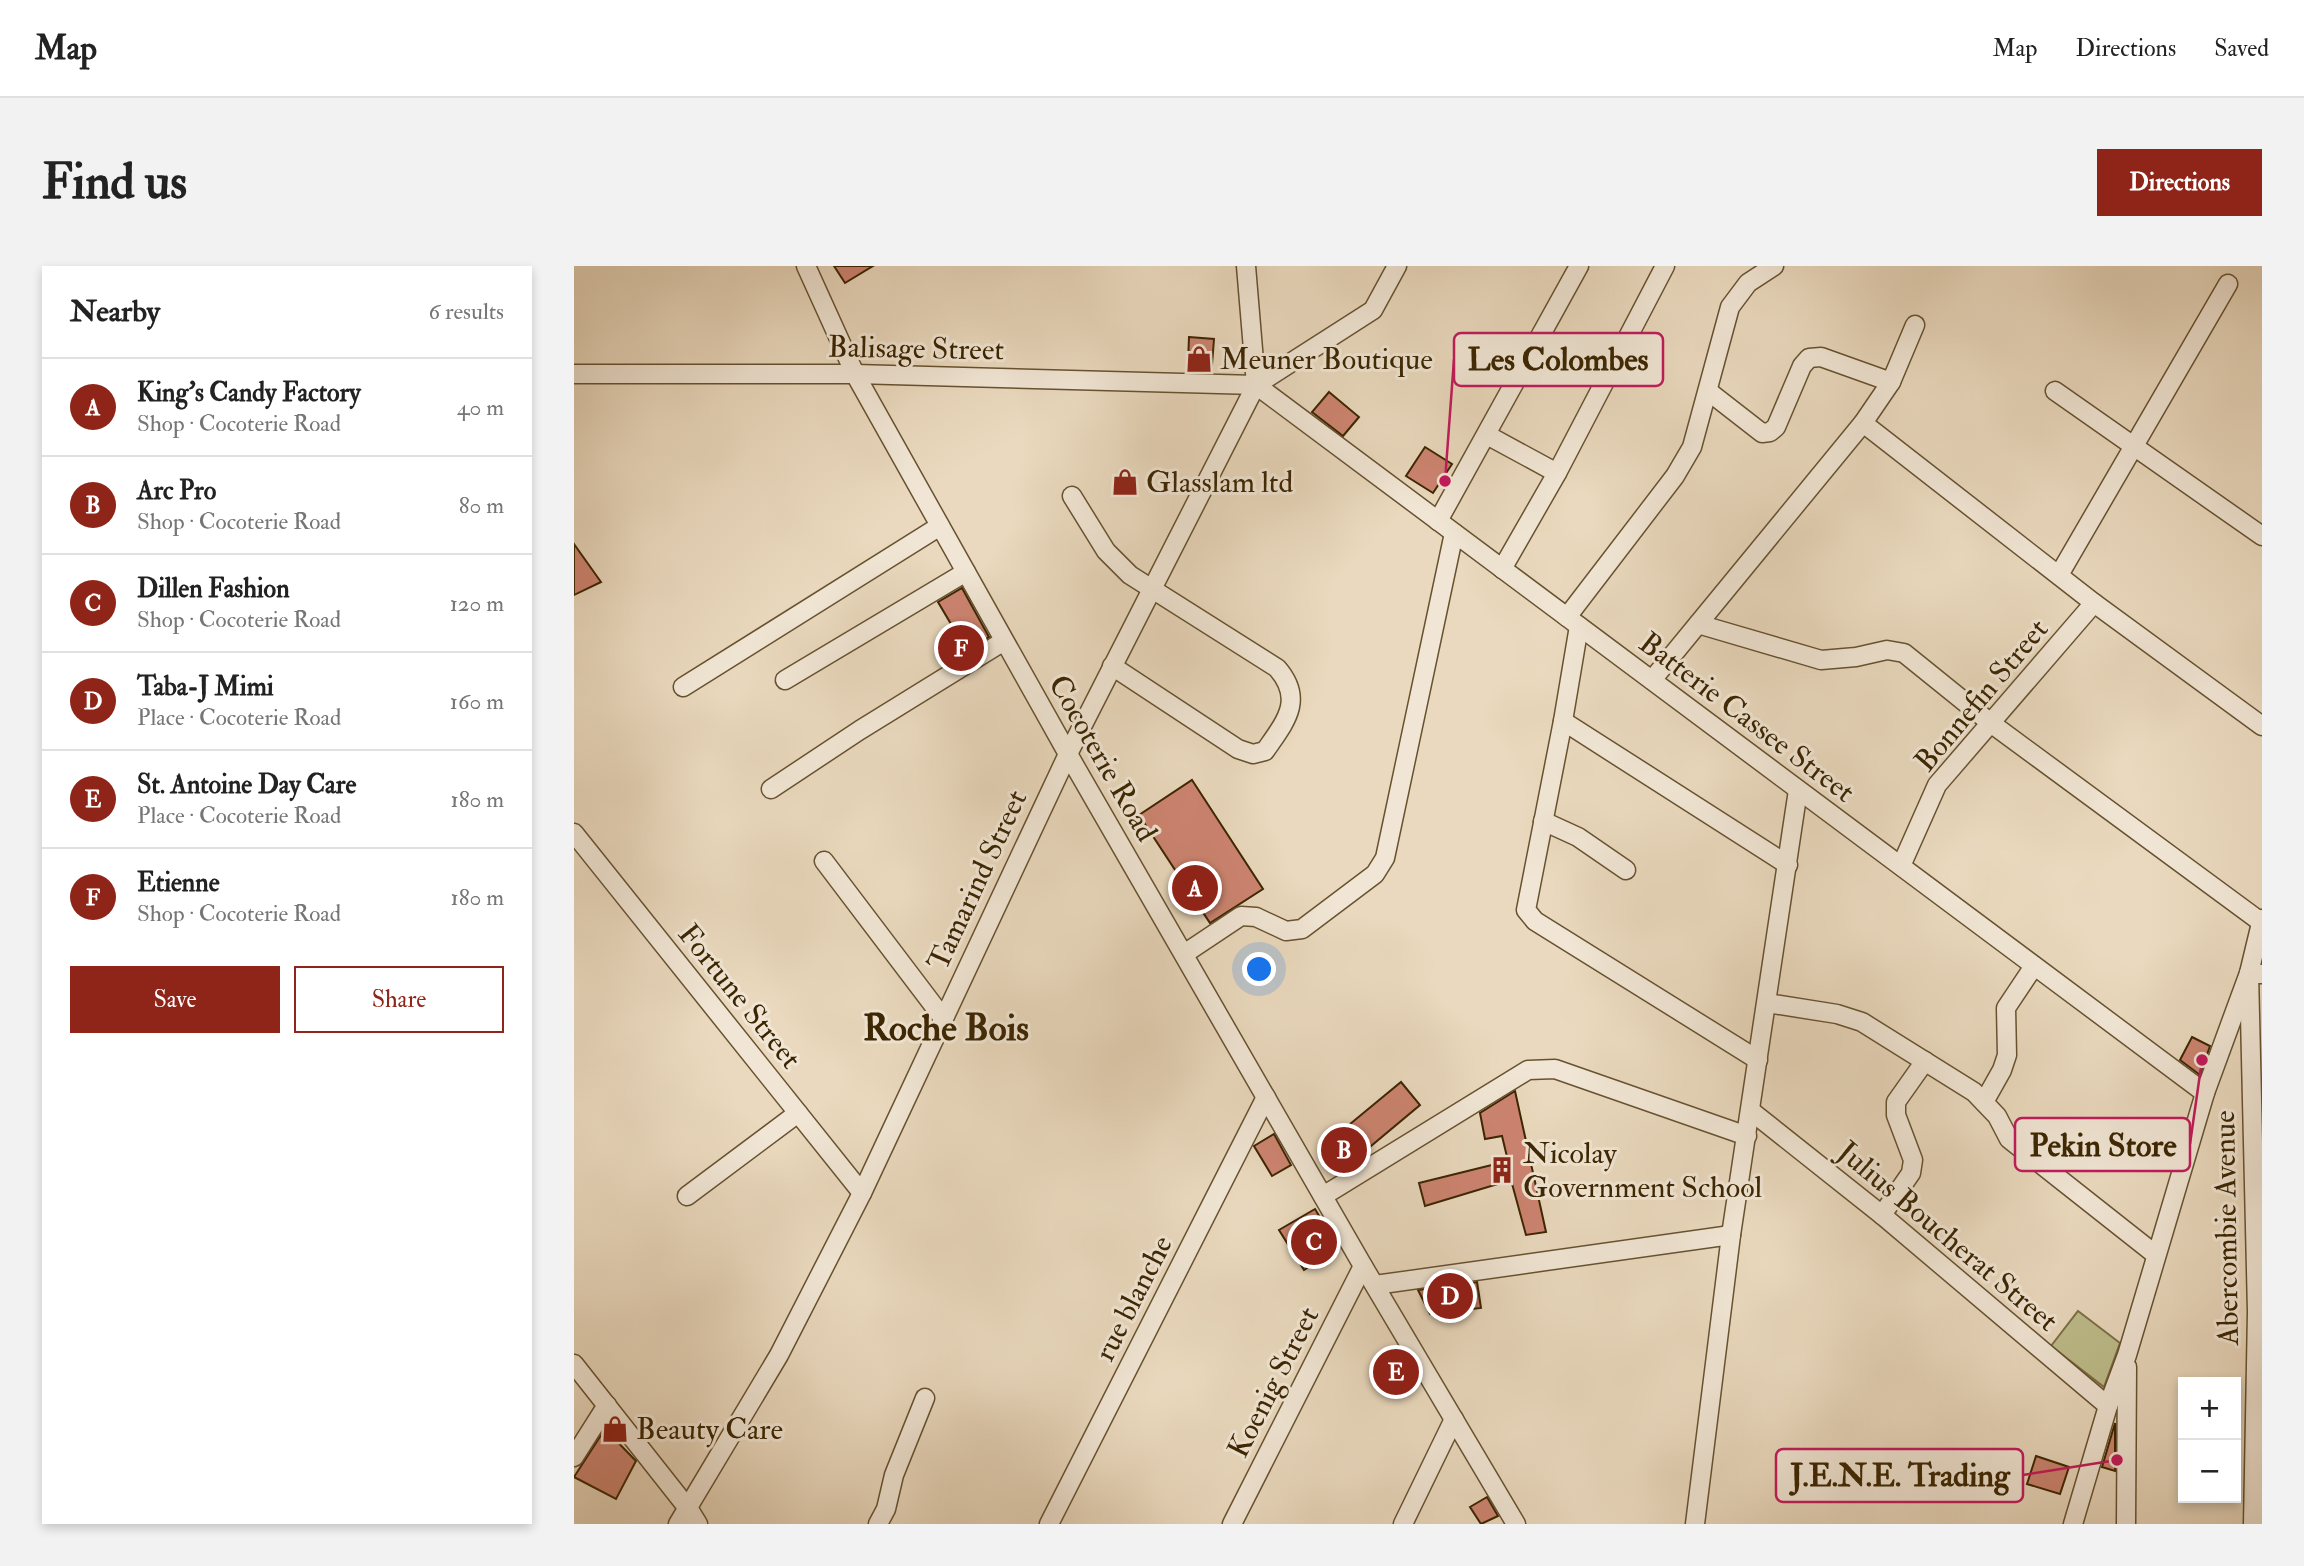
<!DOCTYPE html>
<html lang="en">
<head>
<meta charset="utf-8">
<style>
	:root { --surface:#fff; --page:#f2f2f2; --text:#222; --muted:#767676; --line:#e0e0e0; --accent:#8f2418 }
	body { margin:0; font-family:"IM FELL Double Pica",serif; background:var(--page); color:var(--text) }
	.controls { position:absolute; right:21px; bottom:21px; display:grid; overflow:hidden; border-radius:0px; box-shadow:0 4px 10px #0003 }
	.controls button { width:63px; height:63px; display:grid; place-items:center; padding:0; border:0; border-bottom:2px solid var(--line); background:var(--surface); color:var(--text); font:35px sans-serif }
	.you { position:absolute; left:686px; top:704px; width:24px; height:24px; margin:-18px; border:5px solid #fff; border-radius:50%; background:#1a73e8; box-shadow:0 0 0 10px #1a73e833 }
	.badge { display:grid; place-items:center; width:46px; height:46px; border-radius:50%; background:var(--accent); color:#fff; font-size:23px; font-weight:700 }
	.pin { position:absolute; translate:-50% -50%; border:4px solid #fff; box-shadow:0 2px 7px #0006 }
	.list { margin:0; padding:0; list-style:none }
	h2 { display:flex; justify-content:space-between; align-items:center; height:91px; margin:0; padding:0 28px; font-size:30px }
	h2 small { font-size:23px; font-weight:400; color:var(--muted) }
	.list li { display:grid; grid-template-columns:46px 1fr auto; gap:21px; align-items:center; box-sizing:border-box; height:98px; padding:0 28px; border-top:2px solid var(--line) }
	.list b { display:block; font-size:26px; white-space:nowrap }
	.list p { margin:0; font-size:23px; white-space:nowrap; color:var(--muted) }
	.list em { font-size:23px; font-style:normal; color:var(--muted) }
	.actions { display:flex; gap:14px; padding:21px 28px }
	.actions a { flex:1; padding:16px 0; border:2px solid var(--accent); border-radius:0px; text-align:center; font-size:24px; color:var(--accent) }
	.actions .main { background:var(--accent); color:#fff }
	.map { position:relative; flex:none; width:1688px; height:1258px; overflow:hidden; border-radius:0px }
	header { display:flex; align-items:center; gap:42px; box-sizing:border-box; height:98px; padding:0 35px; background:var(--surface); border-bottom:2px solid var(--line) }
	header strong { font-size:33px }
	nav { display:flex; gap:38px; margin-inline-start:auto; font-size:24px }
	.intro { display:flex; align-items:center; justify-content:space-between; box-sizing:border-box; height:168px; padding:0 42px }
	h1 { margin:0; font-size:49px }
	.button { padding:18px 32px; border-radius:0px; background:var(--accent); color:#fff; font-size:24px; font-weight:700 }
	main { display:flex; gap:42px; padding:0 42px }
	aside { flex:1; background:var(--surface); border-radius:0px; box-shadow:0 4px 10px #0003 }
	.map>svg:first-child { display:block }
	.green { fill:#bebd8c; stroke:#7c7146; stroke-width:2 }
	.building { fill:#cd8471; stroke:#3b2501; stroke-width:2 }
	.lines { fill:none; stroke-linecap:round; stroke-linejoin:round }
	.minor-casing { stroke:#675230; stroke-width:21 }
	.minor { stroke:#f1e6d5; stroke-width:18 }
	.labels { text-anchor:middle; stroke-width:6; stroke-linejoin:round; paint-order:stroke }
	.street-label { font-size:30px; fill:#3b2501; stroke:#f1e6d5 }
	.poi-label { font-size:30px; fill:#3b2501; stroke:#f1e6d5; text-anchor:start }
	.district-label { font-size:37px; font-weight:bold; fill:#3b2501; stroke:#f1e6d5 }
	.leader { fill:none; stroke:#c2185b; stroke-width:2.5 }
	.callout-dot { fill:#c2185b; stroke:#f1e6d5; stroke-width:2.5 }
	.callout { fill:#f1e6d5; stroke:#c2185b; stroke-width:2.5 }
	.callout-label { font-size:32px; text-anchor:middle; font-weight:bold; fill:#3b2501 }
</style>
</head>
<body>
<header>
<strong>Map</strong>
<nav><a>Map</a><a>Directions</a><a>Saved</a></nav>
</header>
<div class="intro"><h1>Find us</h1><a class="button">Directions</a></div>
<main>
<aside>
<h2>Nearby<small>6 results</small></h2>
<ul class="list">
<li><span class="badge">A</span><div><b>King's Candy Factory</b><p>Shop · Cocoterie Road</p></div><em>40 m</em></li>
<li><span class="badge">B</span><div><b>Arc Pro</b><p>Shop · Cocoterie Road</p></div><em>80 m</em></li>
<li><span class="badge">C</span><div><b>Dillen Fashion</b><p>Shop · Cocoterie Road</p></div><em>120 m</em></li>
<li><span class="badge">D</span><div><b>Taba-J Mimi</b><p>Place · Cocoterie Road</p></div><em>160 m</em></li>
<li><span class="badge">E</span><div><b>St. Antoine Day Care</b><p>Place · Cocoterie Road</p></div><em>180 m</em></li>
<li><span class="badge">F</span><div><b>Etienne</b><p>Shop · Cocoterie Road</p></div><em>180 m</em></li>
</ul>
<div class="actions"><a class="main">Save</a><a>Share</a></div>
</aside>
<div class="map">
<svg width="1688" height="1258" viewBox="0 0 1688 1258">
	<rect width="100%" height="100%" fill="#ead9be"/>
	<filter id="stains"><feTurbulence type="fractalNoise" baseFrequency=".00286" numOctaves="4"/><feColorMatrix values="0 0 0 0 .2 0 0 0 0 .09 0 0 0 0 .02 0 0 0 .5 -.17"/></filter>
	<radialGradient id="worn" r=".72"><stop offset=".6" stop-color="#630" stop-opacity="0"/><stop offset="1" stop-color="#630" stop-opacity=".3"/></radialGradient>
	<polygon class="green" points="1504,1045 1546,1077 1530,1121 1477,1080"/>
	<g class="building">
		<polygon points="260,0 299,0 271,17"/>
		<polygon points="615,71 640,73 638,99 614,97"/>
		<polygon points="755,126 785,151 769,170 738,146"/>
		<polygon points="851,181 878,198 859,227 832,210"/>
		<polygon points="0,278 27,316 0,329"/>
		<polygon points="388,322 415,371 393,385 364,336"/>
		<polygon points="618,514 689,623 636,657 565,549"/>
		<polygon points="1618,771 1636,780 1626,809 1606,794"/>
		<polygon points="827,816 846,839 773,900 753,877"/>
		<polygon points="941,825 972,966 952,969 937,914 851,940 845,917 934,895 928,870 911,873 906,847"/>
		<polygon points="700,868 717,899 698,910 680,880"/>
		<polygon points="741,943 765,983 730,1004 705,964"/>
		<polygon points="903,1016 907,1042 856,1048 844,1024"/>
		<polygon points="825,1083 843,1113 817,1131 797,1102"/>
		<polygon points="1541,1157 1541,1205 1528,1201"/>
		<polygon points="31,1163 62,1195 42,1233 0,1211"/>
		<polygon points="1462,1190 1495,1201 1486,1228 1453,1218"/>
		<polygon points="913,1231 924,1250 907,1258 896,1241"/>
	</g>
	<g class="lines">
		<defs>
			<g id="minor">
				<polyline points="232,0 281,108 494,488 789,1000 942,1258"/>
				<polyline points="672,0 682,119"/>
				<polyline points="0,108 281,108 682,119"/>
				<polyline points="682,119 1631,827"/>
				<polyline points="682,119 799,44 823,0"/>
				<polyline points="1134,125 1188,167 1196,166 1202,161 1228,100 1235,92 1247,91 1317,116"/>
				<polyline points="1481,125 1688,270"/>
				<polyline points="1289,157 1520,337 1688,460"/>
				<polyline points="913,169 983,207 1091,0"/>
				<path d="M498,230L532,285L556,309L703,402C731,434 711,456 691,485L679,488L664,483L538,400"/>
				<polyline points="864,255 1005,0"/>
				<polyline points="928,303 983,207"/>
				<polyline points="1485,309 1654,18"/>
				<polyline points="993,351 1101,210 1118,181 1156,41 1174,17 1200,0"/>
				<polyline points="1124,358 1247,394 1282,391 1313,384 1330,387 1418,458 1687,656"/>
				<polyline points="1005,360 989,455 952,644 961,655 1184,794"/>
				<polyline points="211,414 392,306"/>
				<polyline points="1078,414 1289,157 1317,116 1341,59"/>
				<polyline points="109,421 366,260"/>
				<polyline points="989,455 1214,599"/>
				<polyline points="197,523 286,464 430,375"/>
				<polyline points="969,555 1004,571 1052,604"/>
				<polyline points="0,567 288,927"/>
				<polyline points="250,595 369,752"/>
				<polyline points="1327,600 1363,519 1520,337"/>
				<polyline points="610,688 667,650 682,651 712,665 728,663 801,608 811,592 880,267"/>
				<polyline points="1193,737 1263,748 1288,756 1400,826 1423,850 1435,873 1582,989"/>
				<polyline points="1410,836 1428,804 1433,789 1432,742 1460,700"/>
				<polyline points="1177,845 1308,949 1534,1140"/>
				<polyline points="113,930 224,847"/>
				<polyline points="749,930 954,804 981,803 1173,870"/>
				<polyline points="1308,949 1337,907 1339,894 1322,849 1322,836 1351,795"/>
				<polyline points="801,1019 1157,969"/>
				<polyline points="0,1098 116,1245 124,1258"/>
				<polyline points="0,1191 33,1139"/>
				<polyline points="104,1258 205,1089 288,927 494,488 682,119"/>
				<polyline points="304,1258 312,1243 320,1209 351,1132"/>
				<polyline points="475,1258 692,831"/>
				<polyline points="658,1258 789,1000"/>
				<polyline points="829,1258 880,1153"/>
				<polyline points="1121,1258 1157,969 1224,524"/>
				<polyline points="1499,1258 1534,1140 1553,1089 1631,827 1675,707 1688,653"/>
				<polyline points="1552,1258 1553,1101"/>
				<polyline points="1679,1258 1683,1046 1675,707 1688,708"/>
			</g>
		</defs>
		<use href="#minor" class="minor-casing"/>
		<use href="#minor" class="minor"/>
	</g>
	<defs>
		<symbol id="shop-bare" viewBox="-9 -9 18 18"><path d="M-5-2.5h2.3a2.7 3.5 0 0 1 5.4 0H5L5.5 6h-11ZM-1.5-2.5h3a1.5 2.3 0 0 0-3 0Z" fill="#8f2418" stroke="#f1e6d5" stroke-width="2.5" paint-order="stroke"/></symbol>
		<symbol id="building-bare" viewBox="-9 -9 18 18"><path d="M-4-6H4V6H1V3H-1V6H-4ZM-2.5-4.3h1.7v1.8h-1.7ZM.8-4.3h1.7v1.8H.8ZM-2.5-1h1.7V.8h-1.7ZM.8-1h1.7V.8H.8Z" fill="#8f2418" stroke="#f1e6d5" stroke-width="2.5" paint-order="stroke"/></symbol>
	</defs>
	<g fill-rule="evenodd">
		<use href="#shop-bare" x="606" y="74" width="38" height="38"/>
		<use href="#shop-bare" x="532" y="197" width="38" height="38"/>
		<use href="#building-bare" x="909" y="885" width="38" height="38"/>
		<use href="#shop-bare" x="22" y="1144" width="38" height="38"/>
	</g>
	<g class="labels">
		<g class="street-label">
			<text transform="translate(342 82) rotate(1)" y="10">Balisage Street</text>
			<text transform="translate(1407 429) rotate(-50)" y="10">Bonnefin Street</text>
			<text transform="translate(1173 451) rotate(37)" y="10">Batterie Cassee Street</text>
			<text transform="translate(529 492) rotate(60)" y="10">Cocoterie Road</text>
			<text transform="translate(403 614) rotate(-65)" y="10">Tamarind Street</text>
			<text transform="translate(166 730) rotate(51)" y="10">Fortune Street</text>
			<text transform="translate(1652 962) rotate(-91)" y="10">Abercombie Avenue</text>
			<text transform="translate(1374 970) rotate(40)" y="10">Julius Boucherat Street</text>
			<text transform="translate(559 1032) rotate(-63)" y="10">rue blanche</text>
			<text transform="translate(699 1116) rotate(-63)" y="10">Koenig Street</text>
		</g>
		<g class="poi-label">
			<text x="646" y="103">Meuner Boutique</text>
			<text x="572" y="226">Glasslam ltd</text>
			<text x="949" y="897">Nicolay<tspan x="949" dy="34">Government School</tspan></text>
			<text x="62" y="1173">Beauty Care</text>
		</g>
		<g class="district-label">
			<text x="372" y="774">Roche Bois</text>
		</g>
	</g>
	<path class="leader" d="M871 215L880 93M1628 794L1616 878M1543 1194L1449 1209"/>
	<g class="callout-dot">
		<circle cx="871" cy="215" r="7"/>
		<circle cx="1628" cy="794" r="7"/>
		<circle cx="1543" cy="1194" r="7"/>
	</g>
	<g class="callout">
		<rect x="880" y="67" width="209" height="53" rx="7"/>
		<rect x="1441" y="852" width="175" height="53" rx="7"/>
		<rect x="1202" y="1183" width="247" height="53" rx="7"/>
	</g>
	<g class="callout-label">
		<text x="984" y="104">Les Colombes</text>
		<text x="1529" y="890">Pekin Store</text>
		<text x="1326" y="1220">J.E.N.E. Trading</text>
	</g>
	<rect width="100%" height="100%" filter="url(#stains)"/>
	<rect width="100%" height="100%" fill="url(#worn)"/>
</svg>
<div class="controls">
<button>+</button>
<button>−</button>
</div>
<div class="you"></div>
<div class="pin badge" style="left:621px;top:622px">A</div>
<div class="pin badge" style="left:770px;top:884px">B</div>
<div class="pin badge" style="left:740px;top:976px">C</div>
<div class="pin badge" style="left:876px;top:1030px">D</div>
<div class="pin badge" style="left:822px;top:1106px">E</div>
<div class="pin badge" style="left:387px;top:382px">F</div>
</div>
</main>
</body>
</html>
